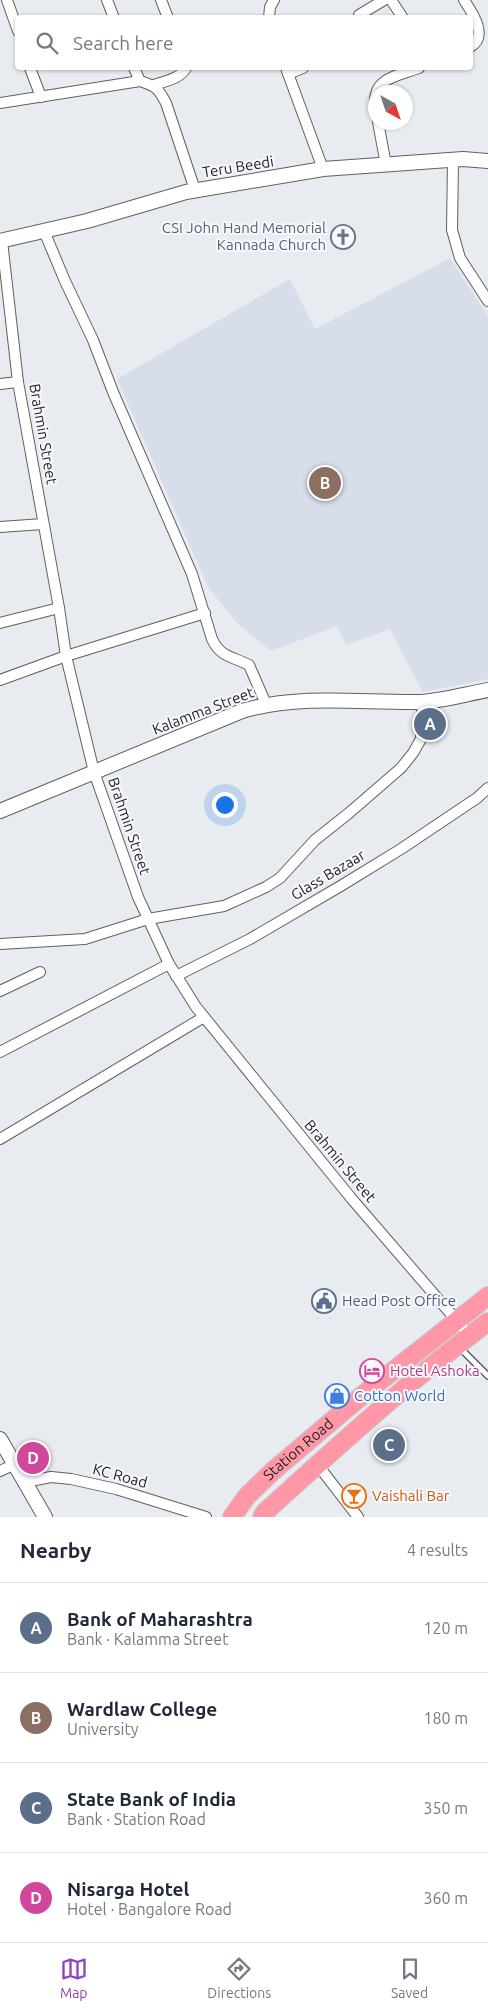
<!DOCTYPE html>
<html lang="en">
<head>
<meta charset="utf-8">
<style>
	:root { --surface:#fff; --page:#f6f6f7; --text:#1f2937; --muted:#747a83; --line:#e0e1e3; --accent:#8e45b7 }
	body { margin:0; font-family:Ubuntu,sans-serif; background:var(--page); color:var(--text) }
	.compass { position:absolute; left:368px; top:85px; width:45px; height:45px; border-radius:50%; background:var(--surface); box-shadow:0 1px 4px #0004; rotate:140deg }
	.you { position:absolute; left:224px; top:804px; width:18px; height:18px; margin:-12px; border:4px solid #fff; border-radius:50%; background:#1a73e8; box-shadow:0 0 0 8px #1a73e833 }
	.badge { display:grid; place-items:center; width:32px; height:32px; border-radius:50%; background:var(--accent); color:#fff; font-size:16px; font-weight:700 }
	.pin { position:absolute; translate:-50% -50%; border:2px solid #fff; box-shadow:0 1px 5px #0006 }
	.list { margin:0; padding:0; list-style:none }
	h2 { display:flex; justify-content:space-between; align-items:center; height:65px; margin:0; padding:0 20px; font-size:21px }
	h2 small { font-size:16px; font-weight:400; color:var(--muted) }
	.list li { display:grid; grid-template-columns:32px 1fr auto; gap:15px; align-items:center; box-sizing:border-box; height:90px; padding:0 20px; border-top:1px solid var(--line) }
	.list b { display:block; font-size:19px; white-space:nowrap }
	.list p { margin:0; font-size:16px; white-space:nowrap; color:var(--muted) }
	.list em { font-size:16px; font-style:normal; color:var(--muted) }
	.icon { flex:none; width:28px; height:28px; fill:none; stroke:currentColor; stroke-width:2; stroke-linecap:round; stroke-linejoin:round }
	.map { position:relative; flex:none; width:488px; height:1517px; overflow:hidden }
	.search { position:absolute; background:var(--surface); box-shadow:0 1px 4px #0004; left:15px; right:15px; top:15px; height:55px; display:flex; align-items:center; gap:12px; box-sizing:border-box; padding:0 18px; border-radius:5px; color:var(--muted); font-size:19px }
	.sheet { height:425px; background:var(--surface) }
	nav { display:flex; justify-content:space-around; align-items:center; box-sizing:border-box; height:70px; border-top:1px solid var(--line); background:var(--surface); font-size:14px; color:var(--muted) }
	nav a { display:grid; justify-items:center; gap:2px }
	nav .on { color:var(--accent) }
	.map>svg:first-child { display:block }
	.built { fill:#d8dee9 }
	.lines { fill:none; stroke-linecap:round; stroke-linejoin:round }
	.lane-casing { stroke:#5e6064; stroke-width:8 }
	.street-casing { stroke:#5e6064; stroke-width:12 }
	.secondary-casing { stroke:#5e6064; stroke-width:16 }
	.highway-casing { stroke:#c9c9c9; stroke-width:20 }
	.lane { stroke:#fff; stroke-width:5 }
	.street { stroke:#fff; stroke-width:10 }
	.secondary { stroke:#fff; stroke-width:14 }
	.highway { stroke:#ff97a7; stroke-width:18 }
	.labels { text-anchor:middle; stroke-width:4; stroke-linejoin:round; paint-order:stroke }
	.street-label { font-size:15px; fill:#1e1f20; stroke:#f6f8fd }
	.worship-label { font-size:15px; fill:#5b616d; stroke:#f6f8fd; text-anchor:end }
	.service-label { font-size:15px; fill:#4e5e75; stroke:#f6f8fd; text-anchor:start }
	.hotel-label { font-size:15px; fill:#b23c85; stroke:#f6f8fd; text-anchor:start }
	.shop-label { font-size:15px; fill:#366cbe; stroke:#f6f8fd; text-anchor:start }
	.food-label { font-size:15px; fill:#c56008; stroke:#f6f8fd; text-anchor:start }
</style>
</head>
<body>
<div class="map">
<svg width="488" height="1517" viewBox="0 0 488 1517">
	<rect width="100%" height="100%" fill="#e8ebef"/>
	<polygon class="built" points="450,258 488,316 488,679 423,692 390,629 346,645 337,626 271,651 237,623 208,587 117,379 290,279 315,329"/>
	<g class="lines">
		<defs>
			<polyline id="lane" points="460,1348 488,1376"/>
			<g id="street">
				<polyline points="7,0 18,31"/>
				<polyline points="107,0 114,18"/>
				<polyline points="161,0 168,18"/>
				<polyline points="391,0 403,18"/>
				<path d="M464,0C474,15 488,37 470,47"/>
				<polyline points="359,15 384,0"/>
				<polyline points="269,18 270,7 274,0"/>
				<polyline points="30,68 41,97"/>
				<polyline points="134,68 140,81"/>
				<polyline points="286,68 323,169"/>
				<polyline points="288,74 303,68"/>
				<path d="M154,85C165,81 180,79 186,68"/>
				<path d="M0,103L140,81C156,86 158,88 166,103L195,190"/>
				<path d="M376,110C370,78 395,77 419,68"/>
				<polyline points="378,122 386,165"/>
				<polyline points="453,160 452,230 460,258 488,301"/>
				<path d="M44,231L65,281L93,340L113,392L192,574L212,639C221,658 232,656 249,665L266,704"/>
				<polyline points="2,241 18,382 59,608 66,656 94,772 138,897 169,964 196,1007 351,1198 470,1336"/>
				<polyline points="0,384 18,382"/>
				<polyline points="0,527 43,524"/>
				<polyline points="0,623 59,608"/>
				<polyline points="0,680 66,656 205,613"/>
				<polyline points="0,944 85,939 148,919 224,906 266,887 280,878 315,840 349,813 401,768 413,753 421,739 423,702"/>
				<polyline points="176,976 250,939 339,887 401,849 477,798 488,788"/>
				<polyline points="0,991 40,972"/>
				<polyline points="0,1052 169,964"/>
				<polyline points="0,1139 204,1017"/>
				<polyline points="317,1464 358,1517"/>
				<polyline points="0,1471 15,1464"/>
				<polyline points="25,1482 51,1477 71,1479 116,1489 206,1517"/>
			</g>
			<g id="secondary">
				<polyline points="0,241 87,221 186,192 323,169 463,159 488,161"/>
				<path d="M0,811L242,711C299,694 360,703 420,702C442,701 466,694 488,690"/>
				<polyline points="0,1439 45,1517"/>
			</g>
			<g id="highway">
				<path id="s1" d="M232,1517L247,1496L274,1470L365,1393L488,1296"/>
				<path d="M262,1517L265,1512C337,1447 410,1380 488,1322"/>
			</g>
		</defs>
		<use href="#lane" class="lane-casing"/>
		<use href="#street" class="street-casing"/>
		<use href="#secondary" class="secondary-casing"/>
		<use href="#highway" class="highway-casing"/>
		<use href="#lane" class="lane"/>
		<use href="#street" class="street"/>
		<use href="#secondary" class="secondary"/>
		<use href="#highway" class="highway"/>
	</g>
	<defs>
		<symbol id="church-ring" viewBox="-11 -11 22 22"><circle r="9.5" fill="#f6f8fd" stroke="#6b7280" stroke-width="1.5"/><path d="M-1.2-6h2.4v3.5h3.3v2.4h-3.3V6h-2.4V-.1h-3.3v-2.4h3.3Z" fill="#6b7280"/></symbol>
		<symbol id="civic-ring" viewBox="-11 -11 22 22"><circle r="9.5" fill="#f6f8fd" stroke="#5c6f8a" stroke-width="1.5"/><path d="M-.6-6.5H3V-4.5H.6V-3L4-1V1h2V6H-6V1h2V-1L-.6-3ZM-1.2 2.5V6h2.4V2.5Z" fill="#5c6f8a"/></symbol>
		<symbol id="hotel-ring" viewBox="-11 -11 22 22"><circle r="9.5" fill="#f6f8fd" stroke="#d1479c" stroke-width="1.5"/><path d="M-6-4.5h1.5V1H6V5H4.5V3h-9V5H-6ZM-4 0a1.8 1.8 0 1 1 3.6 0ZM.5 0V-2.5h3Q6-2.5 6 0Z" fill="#d1479c"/></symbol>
		<symbol id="shop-ring" viewBox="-11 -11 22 22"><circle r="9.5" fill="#f6f8fd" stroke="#3f7fe0" stroke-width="1.5"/><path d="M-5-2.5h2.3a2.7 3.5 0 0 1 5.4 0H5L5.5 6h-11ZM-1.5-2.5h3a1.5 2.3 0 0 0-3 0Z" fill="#3f7fe0"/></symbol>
		<symbol id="bar-ring" viewBox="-11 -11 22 22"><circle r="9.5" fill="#f6f8fd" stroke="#e8710a" stroke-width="1.5"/><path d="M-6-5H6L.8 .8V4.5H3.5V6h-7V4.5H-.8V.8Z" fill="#e8710a"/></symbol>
	</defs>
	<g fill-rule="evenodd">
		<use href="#church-ring" x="329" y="223" width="28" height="28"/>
		<use href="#civic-ring" x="310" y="1287" width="28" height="28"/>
		<use href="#hotel-ring" x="358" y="1357" width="28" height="28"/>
		<use href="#shop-ring" x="323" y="1382" width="28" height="28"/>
		<use href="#bar-ring" x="340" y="1482" width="28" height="28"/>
	</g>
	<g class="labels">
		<g class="street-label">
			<text transform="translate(238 167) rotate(-9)" y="5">Teru Beedi</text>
			<text transform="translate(43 434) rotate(80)" y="5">Brahmin Street</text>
			<text transform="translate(203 711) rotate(-21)" y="5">Kalamma Street</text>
			<text transform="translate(129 826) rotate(71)" y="5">Brahmin Street</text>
			<text transform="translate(328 875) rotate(-31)" y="5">Glass Bazaar</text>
			<text transform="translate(340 1161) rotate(50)" y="5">Brahmin Street</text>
			<text dy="5" stroke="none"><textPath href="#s1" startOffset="95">Station Road</textPath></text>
			<text transform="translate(120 1476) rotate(15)" y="5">KC Road</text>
		</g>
		<g class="worship-label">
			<text x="326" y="233">CSI John Hand Memorial<tspan x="326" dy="17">Kannada Church</tspan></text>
		</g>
		<g class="service-label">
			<text x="342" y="1306">Head Post Office</text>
		</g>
		<g class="hotel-label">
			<text x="390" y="1376">Hotel Ashoka</text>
		</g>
		<g class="shop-label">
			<text x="354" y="1401">Cotton World</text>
		</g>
		<g class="food-label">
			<text x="372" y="1501">Vaishali Bar</text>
		</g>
	</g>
</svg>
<svg class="compass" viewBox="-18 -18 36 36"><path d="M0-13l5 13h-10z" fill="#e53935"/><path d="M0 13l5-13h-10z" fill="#747a83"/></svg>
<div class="you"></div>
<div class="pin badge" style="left:430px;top:724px;background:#5c6f8a">A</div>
<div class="pin badge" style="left:325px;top:483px;background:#8d6e63">B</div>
<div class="pin badge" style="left:389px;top:1445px;background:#5c6f8a">C</div>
<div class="pin badge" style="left:33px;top:1458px;background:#d1479c">D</div>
<div class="search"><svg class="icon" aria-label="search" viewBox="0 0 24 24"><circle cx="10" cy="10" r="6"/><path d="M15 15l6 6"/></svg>Search here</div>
</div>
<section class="sheet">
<h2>Nearby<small>4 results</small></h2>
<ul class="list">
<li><span class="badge" style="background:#5c6f8a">A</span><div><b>Bank of Maharashtra</b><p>Bank · Kalamma Street</p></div><em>120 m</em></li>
<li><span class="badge" style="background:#8d6e63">B</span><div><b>Wardlaw College</b><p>University</p></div><em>180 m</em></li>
<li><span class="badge" style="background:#5c6f8a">C</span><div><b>State Bank of India</b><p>Bank · Station Road</p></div><em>350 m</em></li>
<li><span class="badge" style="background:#d1479c">D</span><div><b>Nisarga Hotel</b><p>Hotel · Bangalore Road</p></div><em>360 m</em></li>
</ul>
</section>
<nav>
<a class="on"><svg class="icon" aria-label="map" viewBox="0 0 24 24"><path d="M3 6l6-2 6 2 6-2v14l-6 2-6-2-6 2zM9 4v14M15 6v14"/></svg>Map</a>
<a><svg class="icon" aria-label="directions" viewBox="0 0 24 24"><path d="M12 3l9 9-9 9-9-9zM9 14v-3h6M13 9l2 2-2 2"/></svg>Directions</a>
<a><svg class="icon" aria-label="saved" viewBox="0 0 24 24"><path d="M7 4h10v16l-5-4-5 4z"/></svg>Saved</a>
</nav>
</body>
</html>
